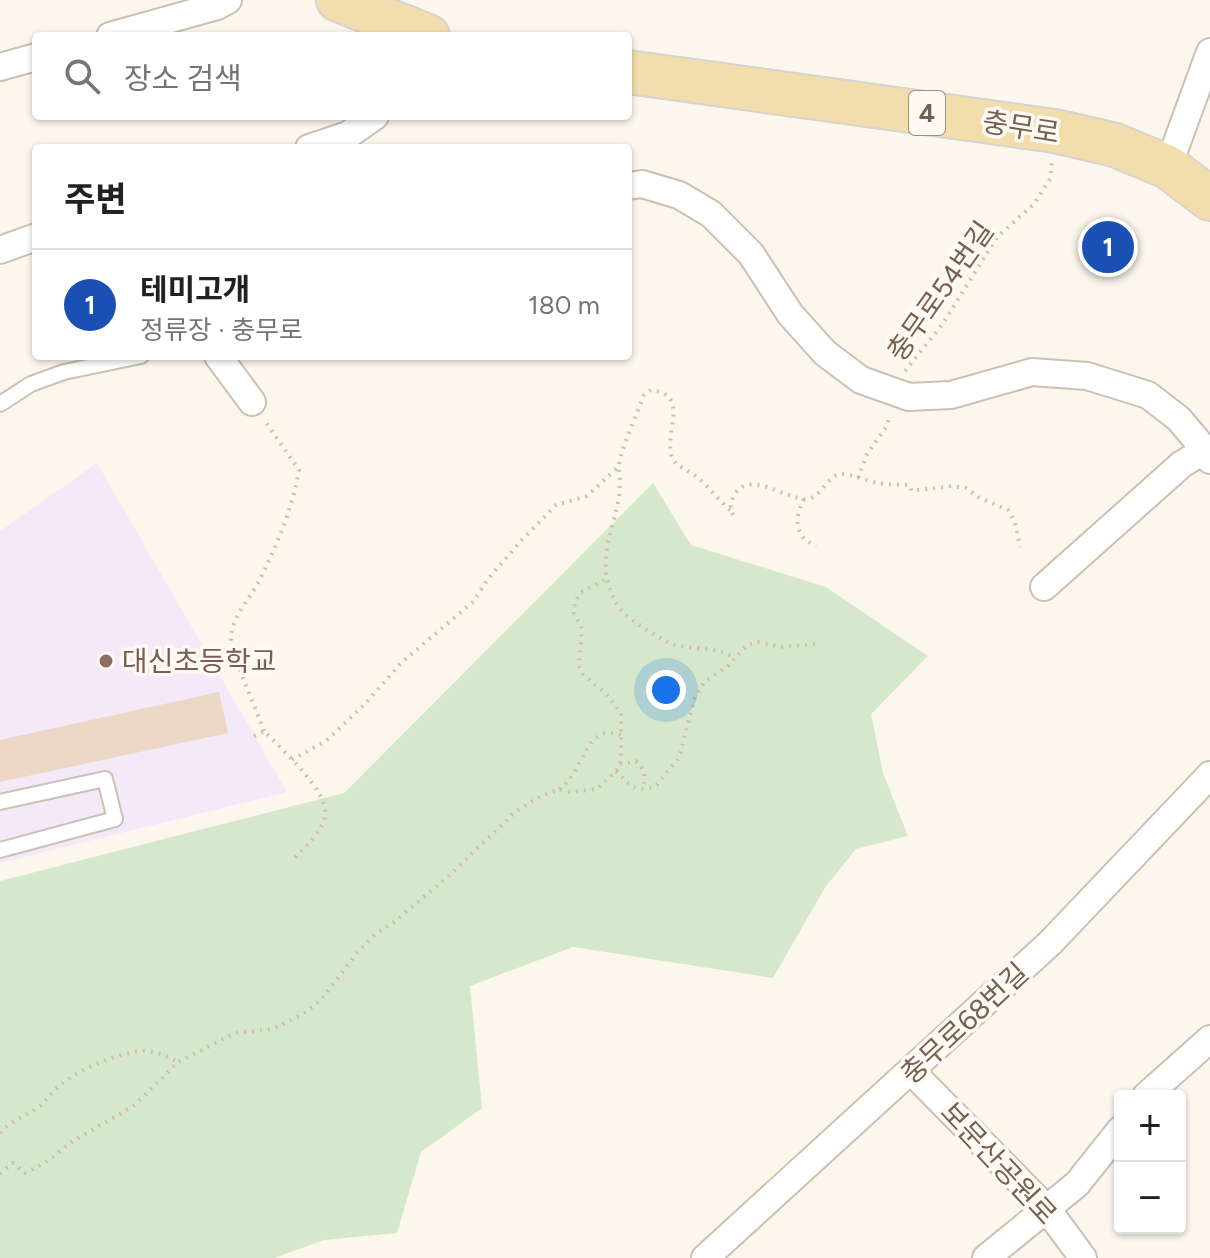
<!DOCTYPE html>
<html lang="ko">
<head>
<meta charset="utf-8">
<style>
	:root { --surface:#fff; --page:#f6f6f6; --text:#202124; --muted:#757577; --line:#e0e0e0; --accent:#734e3f }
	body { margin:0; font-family:Figtree,"Noto Sans KR",sans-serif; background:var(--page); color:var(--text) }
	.controls { position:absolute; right:24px; bottom:24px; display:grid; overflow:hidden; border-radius:8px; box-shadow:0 2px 6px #0004 }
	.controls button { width:72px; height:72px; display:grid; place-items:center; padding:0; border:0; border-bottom:2px solid var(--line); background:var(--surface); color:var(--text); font:40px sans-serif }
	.you { position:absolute; left:666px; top:690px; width:28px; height:28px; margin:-20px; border:6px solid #fff; border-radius:50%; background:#1a73e8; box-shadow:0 0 0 12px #1a73e833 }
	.badge { display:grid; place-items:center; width:52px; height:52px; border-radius:50%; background:var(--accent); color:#fff; font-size:26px; font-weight:700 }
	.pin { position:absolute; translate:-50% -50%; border:4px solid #fff; box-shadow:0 2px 8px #0006 }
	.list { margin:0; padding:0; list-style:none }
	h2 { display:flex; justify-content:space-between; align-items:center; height:104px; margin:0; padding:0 32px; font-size:34px }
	h2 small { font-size:26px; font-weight:400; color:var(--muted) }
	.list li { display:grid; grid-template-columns:52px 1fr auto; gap:24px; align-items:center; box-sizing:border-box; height:112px; padding:0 32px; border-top:2px solid var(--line) }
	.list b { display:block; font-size:30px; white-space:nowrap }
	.list p { margin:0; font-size:26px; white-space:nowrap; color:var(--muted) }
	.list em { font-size:26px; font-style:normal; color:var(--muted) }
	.icon { flex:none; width:44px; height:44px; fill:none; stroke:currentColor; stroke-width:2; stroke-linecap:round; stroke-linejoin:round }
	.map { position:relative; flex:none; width:1210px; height:1258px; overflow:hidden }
	.search { position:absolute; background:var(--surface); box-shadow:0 2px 6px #0004; left:32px; top:32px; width:600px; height:88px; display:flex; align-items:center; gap:20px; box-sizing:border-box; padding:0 28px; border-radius:8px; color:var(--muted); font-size:30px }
	.panel { position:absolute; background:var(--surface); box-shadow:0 2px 6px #0004; left:32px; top:144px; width:600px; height:216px; border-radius:8px }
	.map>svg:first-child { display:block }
	.education { fill:#f4e9f8 }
	.green { fill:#d5e8cb }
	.building { fill:#ecd8c5 }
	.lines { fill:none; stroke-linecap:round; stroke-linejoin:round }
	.lane-casing { stroke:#cdc0b3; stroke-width:18 }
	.street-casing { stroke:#cdc0b3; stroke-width:30 }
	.primary-casing { stroke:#d8d3ce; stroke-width:46 }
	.path { stroke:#d3bda9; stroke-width:4; stroke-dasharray:2 6; stroke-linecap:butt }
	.lane { stroke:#fff; stroke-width:14 }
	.street { stroke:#fff; stroke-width:26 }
	.primary { stroke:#f2deac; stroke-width:42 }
	.education-dot { fill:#8d6e63; stroke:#fefaf3; stroke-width:3 }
	.labels { text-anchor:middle; stroke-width:7; stroke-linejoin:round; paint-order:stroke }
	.shield { fill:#fefaf3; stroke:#9e8f82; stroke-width:2 }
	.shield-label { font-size:26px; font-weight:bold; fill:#756151 }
	.street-label { font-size:28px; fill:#756151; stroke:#fefaf3 }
	.education-label { font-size:28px; fill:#785e54; stroke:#fefaf3; text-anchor:start }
</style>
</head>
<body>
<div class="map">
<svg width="1210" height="1258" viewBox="0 0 1210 1258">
	<rect width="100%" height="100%" fill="#fbf7ec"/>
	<polygon class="education" points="97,463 287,792 0,863 0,531"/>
	<polygon class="green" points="653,483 691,545 826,587 928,656 871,714 883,773 908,836 856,849 826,886 773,978 573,947 470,986 482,1108 421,1152 397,1233 324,1240 274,1258 0,1258 0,881 344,793"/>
	<polygon class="building" points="219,692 228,733 0,782 0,740"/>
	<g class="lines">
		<defs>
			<g id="lane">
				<polyline points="0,404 31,384 64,372 141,356"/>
				<polyline points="0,802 105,779 115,819 0,850"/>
			</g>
			<g id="street">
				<polyline points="110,36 217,6 228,0"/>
				<polyline points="0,67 36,57"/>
				<polyline points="309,148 348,135 375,116"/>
				<polyline points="1168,167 1210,52"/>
				<polyline points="628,186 642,184 679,195 711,214 751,254 790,314 825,353 861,380 909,397 951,395 1032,372 1087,376 1148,395 1179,419 1205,450 1210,460"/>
				<polyline points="0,250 36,237"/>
				<polyline points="218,356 252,402"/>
				<polyline points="1044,587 1182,464 1205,450"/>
				<polyline points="912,1072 1047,1209 1083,1258"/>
				<polyline points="1146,1096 1210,1039"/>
				<polyline points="705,1258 1050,943 1210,775"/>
				<polyline points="986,1258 1077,1184 1120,1130"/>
			</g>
			<g id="primary">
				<polyline points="338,0 428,36"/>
				<polyline points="628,72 1055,131 1115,145 1168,167 1210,199"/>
			</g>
		</defs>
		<use href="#lane" class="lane-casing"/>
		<use href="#street" class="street-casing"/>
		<use href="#primary" class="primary-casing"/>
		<g class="path">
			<polyline points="905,371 942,325 997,237 1034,204 1050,179 1052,162"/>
			<polyline points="858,478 867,454 887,426 889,417"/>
			<path d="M804,499C794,518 794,537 816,546"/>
			<path d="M730,510C716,498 704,480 688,471C682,467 676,466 673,459C661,436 693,395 651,390L644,395C636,416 626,437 620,459C618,467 620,474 620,483C619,526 591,557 616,603C621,614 652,634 664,640C686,653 712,643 734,658"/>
			<path d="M733,515C730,509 730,504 733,498C747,467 784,499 806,499C822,498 826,476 841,474C852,474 867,481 878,483C888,485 899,484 909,485L912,491L952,486L966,488L978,497L1008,510L1015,522L1020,547"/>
			<path d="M264,731C258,714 230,650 231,637C233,615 249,600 259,581C277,545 292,510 299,470L265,421"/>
			<path d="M254,736L264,731C280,748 330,792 325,816C322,833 303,849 292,861"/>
			<polyline points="292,760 326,741 364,705 402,662 474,601 487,580 522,540 556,505 587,496 618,467"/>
			<path d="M620,764L636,761C645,770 646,776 643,789"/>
			<path d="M616,771C633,787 630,791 655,787L679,758L694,700L704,682L727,667L747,645L758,642L781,647L817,644"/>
			<path d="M559,789C584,775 585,719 622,736"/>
			<path d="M0,1133C10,1121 24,1117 36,1109C45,1103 50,1094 58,1087C75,1071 119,1052 143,1051C156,1051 167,1056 178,1062"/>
			<polyline points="0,1174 13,1163 25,1173 46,1162 73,1141 135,1105 178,1062 235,1033 273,1029 303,1014 321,1000 357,953 377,933 394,922 450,875 514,813 537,798 559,789 570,792 597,789 616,771 620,764 621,753 621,713 606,694 583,674 579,666 582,629 574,613 575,602 580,593 608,578"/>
		</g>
		<use href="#lane" class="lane"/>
		<use href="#street" class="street"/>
		<use href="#primary" class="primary"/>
	</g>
	<circle class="education-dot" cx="106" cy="661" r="8"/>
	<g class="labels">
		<rect class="shield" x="909" y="91" width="36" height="44" rx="6"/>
		<g class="shield-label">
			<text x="927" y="122">4</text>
		</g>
		<g class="street-label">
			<text transform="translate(1021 127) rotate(9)" y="10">충무로</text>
			<text transform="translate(940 291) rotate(-55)" y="10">충무로54번길</text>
			<text transform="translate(964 1023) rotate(-43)" y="10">충무로68번길</text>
			<text transform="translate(999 1163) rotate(47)" y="10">보문산공원로</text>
		</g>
		<g class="education-label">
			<text x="122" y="671">대신초등학교</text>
		</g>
	</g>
</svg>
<div class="controls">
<button>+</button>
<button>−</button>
</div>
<div class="you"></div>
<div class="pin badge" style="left:1108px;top:247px;background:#1a4fb4">1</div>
<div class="search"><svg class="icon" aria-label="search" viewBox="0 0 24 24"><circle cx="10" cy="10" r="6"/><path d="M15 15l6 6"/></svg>장소 검색</div>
<section class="panel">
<h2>주변<small></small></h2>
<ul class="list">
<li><span class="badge" style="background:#1a4fb4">1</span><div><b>테미고개</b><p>정류장 · 충무로</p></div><em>180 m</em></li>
</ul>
</section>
</div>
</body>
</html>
